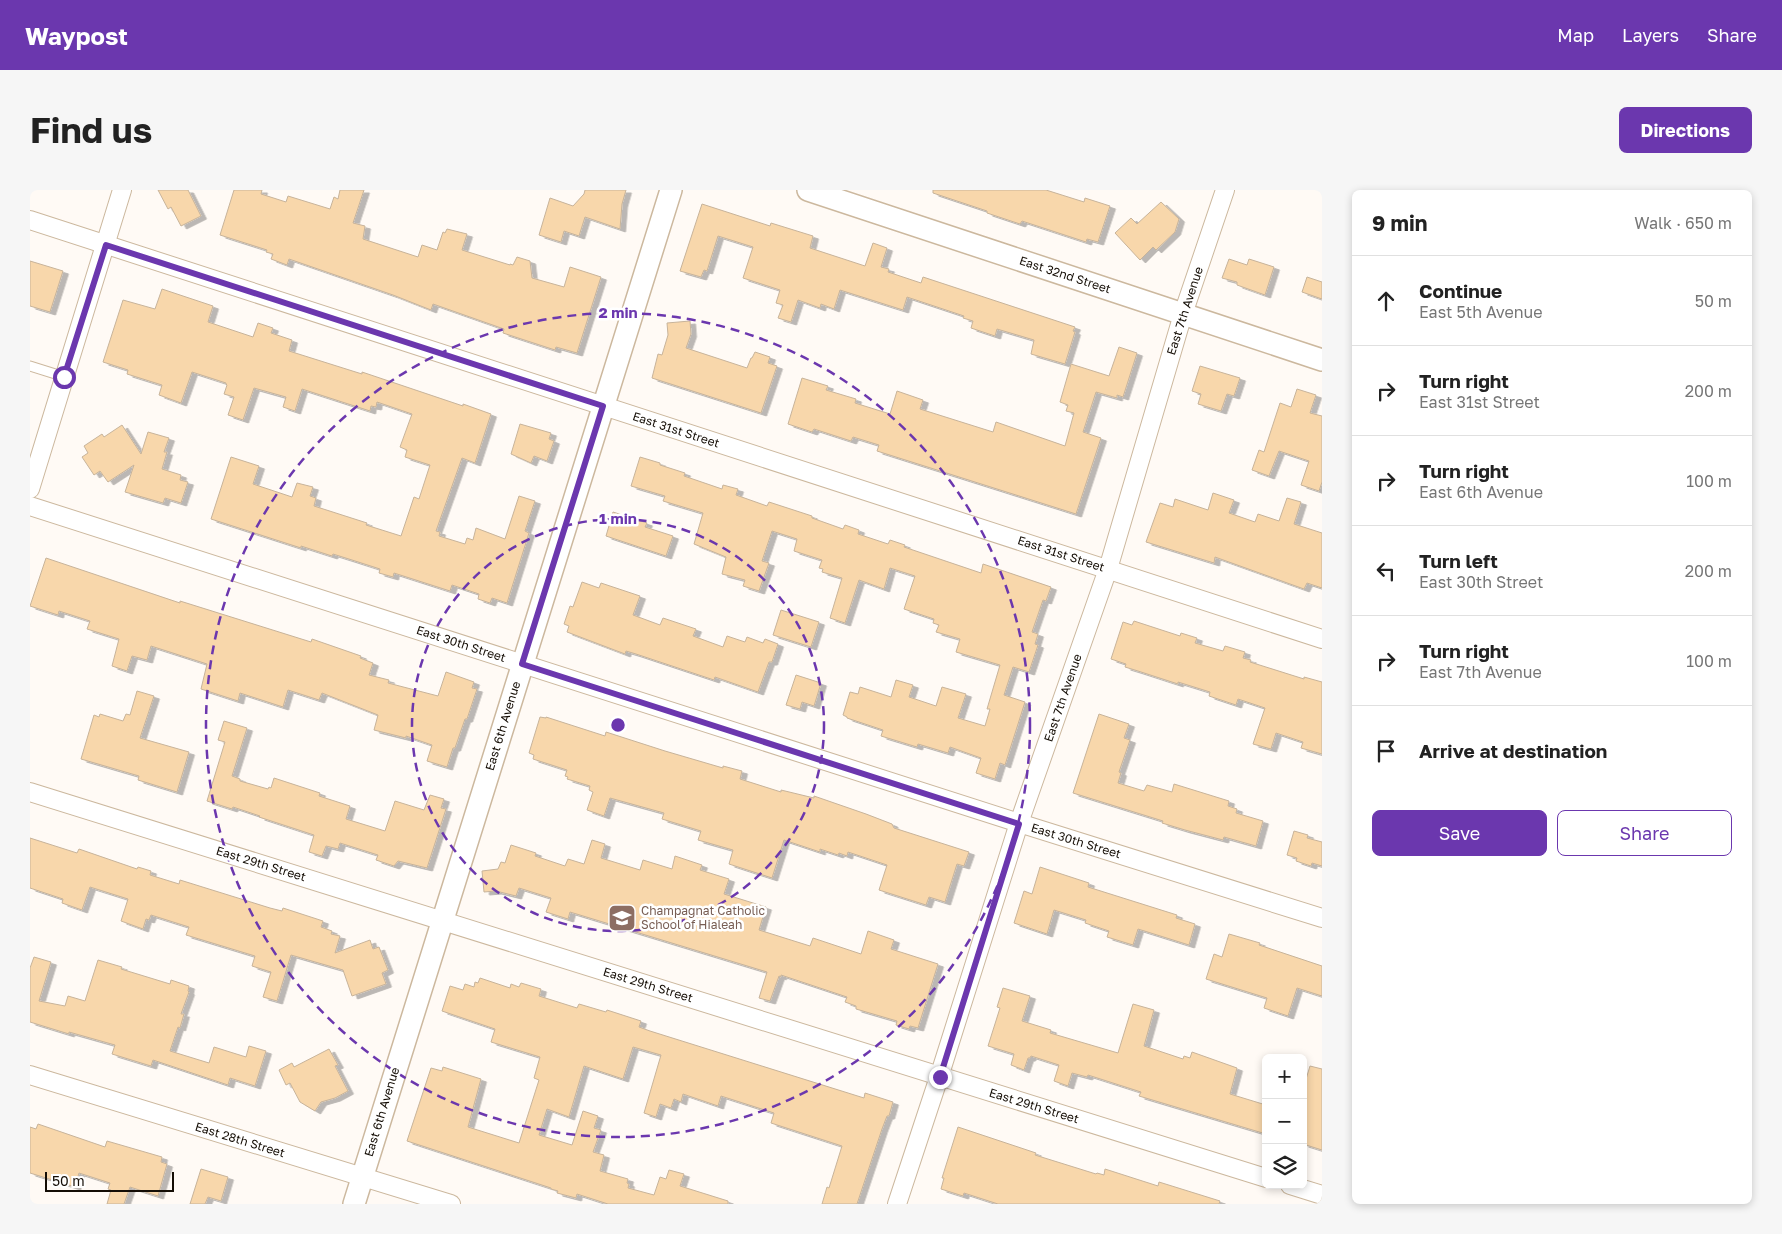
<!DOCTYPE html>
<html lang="en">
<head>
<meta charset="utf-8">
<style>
	:root { --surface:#fff; --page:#f6f6f6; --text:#222; --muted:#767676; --line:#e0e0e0; --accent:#6b37ae }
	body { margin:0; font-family:"Golos Text",sans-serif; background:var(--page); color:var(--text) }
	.controls { position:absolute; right:15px; bottom:15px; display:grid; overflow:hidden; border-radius:8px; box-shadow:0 2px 8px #0003 }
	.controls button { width:45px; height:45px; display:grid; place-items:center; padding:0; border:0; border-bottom:1px solid var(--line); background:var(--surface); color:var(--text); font:25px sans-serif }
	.scale { position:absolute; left:15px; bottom:12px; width:129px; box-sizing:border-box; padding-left:5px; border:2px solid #140d05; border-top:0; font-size:14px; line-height:18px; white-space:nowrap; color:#140d05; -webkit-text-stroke:4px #fff; paint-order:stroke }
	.stop { position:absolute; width:15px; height:15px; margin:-11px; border:4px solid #6b37ae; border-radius:50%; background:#fff }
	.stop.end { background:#6b37ae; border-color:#fff; box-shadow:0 1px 5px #0008 }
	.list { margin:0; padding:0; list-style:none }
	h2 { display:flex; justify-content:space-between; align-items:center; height:65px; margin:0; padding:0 20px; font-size:21px }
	h2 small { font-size:16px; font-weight:400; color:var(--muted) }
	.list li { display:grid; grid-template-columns:32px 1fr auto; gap:15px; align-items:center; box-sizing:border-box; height:90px; padding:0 20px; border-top:1px solid var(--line) }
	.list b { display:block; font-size:19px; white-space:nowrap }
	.list p { margin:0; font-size:16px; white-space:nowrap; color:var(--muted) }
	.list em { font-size:16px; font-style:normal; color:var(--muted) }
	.actions { display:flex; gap:10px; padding:15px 20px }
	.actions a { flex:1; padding:11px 0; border:1px solid var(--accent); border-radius:8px; text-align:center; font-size:18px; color:var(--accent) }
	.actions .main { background:var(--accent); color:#fff }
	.icon { flex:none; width:28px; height:28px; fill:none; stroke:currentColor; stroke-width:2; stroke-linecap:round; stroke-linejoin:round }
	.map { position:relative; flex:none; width:1292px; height:1014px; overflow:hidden; border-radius:8px }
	header { display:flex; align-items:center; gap:30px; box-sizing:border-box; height:70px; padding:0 25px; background:var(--accent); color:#fff }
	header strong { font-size:24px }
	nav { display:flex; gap:28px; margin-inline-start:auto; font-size:18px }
	.intro { display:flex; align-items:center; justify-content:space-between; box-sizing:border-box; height:120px; padding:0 30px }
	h1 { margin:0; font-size:35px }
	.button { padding:12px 22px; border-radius:8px; background:var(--accent); color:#fff; font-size:18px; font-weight:700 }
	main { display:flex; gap:30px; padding:0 30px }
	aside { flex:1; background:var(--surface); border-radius:8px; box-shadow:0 2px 8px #0003 }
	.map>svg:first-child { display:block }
	.building { fill:#f8d7ab; stroke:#c7b39a; filter:url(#shadow) }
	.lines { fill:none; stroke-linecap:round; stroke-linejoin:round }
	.service-casing { stroke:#ccb89e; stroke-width:11 }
	.minor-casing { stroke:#ccb89e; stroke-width:20 }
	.tertiary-casing { stroke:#ccb89e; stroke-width:24 }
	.service { stroke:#fff; stroke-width:9 }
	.minor { stroke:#fff; stroke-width:18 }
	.tertiary { stroke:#fff; stroke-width:21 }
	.route { stroke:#6b37ae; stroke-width:6 }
	.ring { fill:none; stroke:#6b37ae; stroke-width:2.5; stroke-dasharray:9 6 }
	.labels { text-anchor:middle; stroke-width:5; stroke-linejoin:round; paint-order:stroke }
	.street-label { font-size:12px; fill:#140d05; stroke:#fff }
	.education-label { font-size:12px; fill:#785e54; stroke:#fff; text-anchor:start }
	.centre { fill:#6b37ae; stroke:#fff; stroke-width:2.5 }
	.ring-label { font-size:15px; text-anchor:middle; font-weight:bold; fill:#6b37ae; stroke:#fff; stroke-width:5; stroke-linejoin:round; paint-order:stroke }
</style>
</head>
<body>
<header>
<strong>Waypost</strong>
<nav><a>Map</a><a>Layers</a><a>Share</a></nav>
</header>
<div class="intro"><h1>Find us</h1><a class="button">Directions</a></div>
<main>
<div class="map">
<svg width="1292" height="1014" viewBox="0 0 1292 1014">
	<defs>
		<filter id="shadow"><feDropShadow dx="5.5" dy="3" stdDeviation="0" flood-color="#0004"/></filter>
	</defs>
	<rect width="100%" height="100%" fill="#fffaf5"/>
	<g class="building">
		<polygon points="128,0 158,0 171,26 151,36 141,17 138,19"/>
		<polygon points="204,0 232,0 231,4 256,12 258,6 300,19 304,7 308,9 310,0 334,0 323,33 335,36 333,49 388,67 392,55 407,60 413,42 415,43 417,39 437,44 432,60 480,75 480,74 483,75 487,67 500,71 502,88 534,97 540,77 571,87 547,163 526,157 525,160 473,143 474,139 403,114 401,120 363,105 259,69 257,75 241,69 243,64 236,62 237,60 190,45"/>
		<polygon points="555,0 596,0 592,14 590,39 555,27 549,46 534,41 531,52 509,45 520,8 543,16 554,4"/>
		<polygon points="903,0 1016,0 1054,12 1055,8 1080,16 1068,52 1057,49 1056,52 992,31 990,34 957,23 957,21 903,3"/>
		<polygon points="1131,12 1149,29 1145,42 1126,60 1123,57 1110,70 1085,43 1101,28 1107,34"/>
		<polygon points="672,14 740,36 741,33 783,46 780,58 835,76 843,53 857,58 851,77 859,79 858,82 891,93 893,87 1045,137 1043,141 1045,142 1035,174 1001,164 1004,150 967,139 965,146 941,138 943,131 933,128 934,126 877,107 873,120 810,100 804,119 791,114 790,118 768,110 761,132 748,128 753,115 746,113 750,100 713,88 723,57 688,46 677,81 674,80 671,87 650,81"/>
		<polygon points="1199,69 1217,75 1219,69 1244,77 1235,105 1207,95 1207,92 1192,88"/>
		<polygon points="0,71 33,81 20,122 0,116"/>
		<polygon points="1277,87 1292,92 1292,109 1272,102"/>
		<polygon points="132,99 183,116 178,132 223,147 228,133 243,138 241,143 262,150 259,161 332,184 332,182 433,216 433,214 461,224 445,273 432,268 406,341 410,342 409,346 435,354 437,348 443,350 446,338 475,349 489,306 505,311 495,341 499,343 477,413 462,408 460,413 448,409 449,404 422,395 420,401 364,383 363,387 349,383 350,379 322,370 303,364 302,366 271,356 271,358 181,329 201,267 229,276 223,294 262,307 267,293 283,297 280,306 286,308 284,316 337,333 336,335 371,346 384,307 389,309 400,275 375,267 377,260 370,257 382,224 347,212 346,217 341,216 340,221 272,199 265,221 253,217 256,207 224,198 213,230 198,225 204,207 194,204 197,195 196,194 196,193 162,182 151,213 129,205 132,195 97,184 98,180 73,172 93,110 125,119"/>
		<polygon points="660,131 661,144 656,158 717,178 721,168 722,168 725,162 740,167 738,173 747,176 731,223 622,188 628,164 632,165 638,145 637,133"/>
		<polygon points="1089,157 1107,163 1093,207 1087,205 1087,208 1066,202 1053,242 1071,248 1046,324 847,261 849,255 823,247 821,251 784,239 782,242 758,234 772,188 798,196 796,200 826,209 825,213 860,224 867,201 893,210 890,219 963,242 966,232 1035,256 1044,223 1036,221 1038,215 1030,212 1041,174 1079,186"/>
		<polygon points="1170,176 1210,188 1204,206 1197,204 1191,221 1168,214 1171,204 1162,201"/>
		<polygon points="1267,199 1286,205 1280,223 1292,226 1292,292 1289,301 1271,295 1279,271 1249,261 1239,286 1222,280 1229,260 1234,262 1250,213 1261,217"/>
		<polygon points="490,234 521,243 519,249 524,251 517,271 504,266 501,273 481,264"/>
		<polygon points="92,235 111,264 118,242 139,248 134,262 137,262 132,279 151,285 150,290 158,292 151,313 135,308 133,313 95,302 104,275 78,292 70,281 64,285 52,267 58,263 54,256 72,244 74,247"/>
		<polygon points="610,267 630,273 630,275 655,283 654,286 692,299 693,295 708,299 706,305 737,316 739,312 782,326 782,328 813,339 815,335 829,340 828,344 858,354 860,350 875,355 874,357 951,383 953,374 1021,397 1016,411 1013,410 1002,442 1008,444 1005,454 1008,455 999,482 983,477 974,505 995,512 975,575 970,573 965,589 946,583 951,568 920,557 918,563 888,554 887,557 851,546 853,540 817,528 817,527 813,525 820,502 828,504 830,497 861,507 866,490 883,495 879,507 906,516 912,497 936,504 928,528 955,536 960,519 957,519 970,475 926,462 930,449 906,442 909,435 903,433 904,429 874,419 885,386 860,378 854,399 829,390 815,433 800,428 812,388 792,382 793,379 789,378 792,370 764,361 767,349 742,341 732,371 739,373 729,401 713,396 715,390 692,384 696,367 664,354 673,323 633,311 635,306 601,296"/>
		<polygon points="1183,303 1204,310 1199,323 1225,332 1228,324 1249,331 1257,308 1271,312 1264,334 1292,343 1292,398 1277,393 1274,399 1185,367 1184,373 1116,352 1130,313 1143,317 1145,309 1178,320"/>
		<polygon points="583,322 617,333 615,337 643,346 636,366 576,346"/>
		<polygon points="16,368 150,413 150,411 281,452 282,449 331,466 330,468 343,473 339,485 359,490 358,493 408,506 416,482 444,492 442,498 447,499 437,529 435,529 425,558 423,558 417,577 397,571 402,555 376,546 376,548 344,540 348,525 292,503 289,510 258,500 253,517 210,503 208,511 171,499 177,474 121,456 117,470 102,466 97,481 82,476 89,449 57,439 60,431 29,421 28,425 0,416"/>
		<polygon points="552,392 569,398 571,393 610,406 603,425 630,435 633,428 666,439 663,446 693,457 697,446 715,452 717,447 733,453 735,449 748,454 742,472 739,472 728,502 685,487 684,490 606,464 596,461 595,464 537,442 539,436 534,434 540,416 543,417"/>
		<polygon points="751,420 789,432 781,457 743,445"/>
		<polygon points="1104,431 1150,446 1151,443 1167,448 1165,453 1193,461 1195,456 1215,462 1213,468 1221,470 1220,472 1274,489 1274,487 1292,492 1292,564 1271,558 1273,552 1246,543 1241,559 1223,554 1235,518 1208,509 1206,515 1179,506 1180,502 1148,492 1148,494 1108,481 1095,477 1096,474 1081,469 1093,432 1102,435"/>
		<polygon points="766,485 791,493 784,516 772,512 770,519 756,515"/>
		<polygon points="107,501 124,506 110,548 159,562 147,602 108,590 109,586 51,569 64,525 69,527 70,524 93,531 96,524 100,525"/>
		<polygon points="1069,524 1099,534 1094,548 1100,550 1089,582 1091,583 1088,593 1114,601 1117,595 1142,602 1144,594 1199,611 1198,616 1207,619 1206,623 1233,631 1226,656 1194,647 1193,650 1155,640 1132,633 1133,631 1043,603"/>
		<polygon points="510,527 516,528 516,527 575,546 576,542 635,561 693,578 693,576 712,581 710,589 751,602 751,600 784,608 784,606 836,624 862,634 864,638 939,662 934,676 927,674 915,712 899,707 896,715 849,700 857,675 818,662 817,666 809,663 808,665 790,659 790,662 754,650 742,688 699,674 703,660 668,650 671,641 632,629 634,623 580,608 574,626 557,620 563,602 559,600 560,596 537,589 538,587 535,586 537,580 503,569 504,565 499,563"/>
		<polygon points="194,531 217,538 202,586 210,589 210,591 238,599 239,597 241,598 244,588 290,603 289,606 320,616 316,629 355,641 365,611 394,620 400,605 414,609 411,618 416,619 397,678 368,671 364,676 346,670 348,665 310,653 308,659 296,656 292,666 279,662 284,645 229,627 230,626 203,617 202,619 177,611 195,552 188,550"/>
		<polygon points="1264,641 1278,645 1277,648 1292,652 1292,676 1282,673 1281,676 1266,671 1267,668 1257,665"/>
		<polygon points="0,648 47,663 49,659 107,679 108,677 121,681 120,685 149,694 150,690 240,718 252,721 253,718 293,731 291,737 302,741 301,744 310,746 305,763 340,750 343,759 349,757 358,780 352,783 356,794 322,806 313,780 261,765 247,811 233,807 241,782 222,776 225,766 156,745 159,737 121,725 119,730 116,729 113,739 91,731 98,709 60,697 52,720 32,713 33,709 0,698"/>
		<polygon points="562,650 575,654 571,668 610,680 613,670 642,679 645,666 672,675 670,680 699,689 694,704 736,717 729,740 780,756 783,748 831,764 838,741 864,750 861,759 908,774 888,838 880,836 879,839 866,835 867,831 826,819 826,816 815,812 817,807 751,785 751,787 749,786 740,811 729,808 737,782 540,722 538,729 516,722 521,708 489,698 486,706 466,701 454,702 452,681 468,679 471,672 475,673 481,655 506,663 505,666 535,676 538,669 554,674"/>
		<polygon points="1010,677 1059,693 1058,697 1147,725 1146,728 1165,734 1159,755 1108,739 1103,755 1077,747 1079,741 1055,733 1056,730 1024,720 1017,744 984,733 994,701 1002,704"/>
		<polygon points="1199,744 1230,753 1229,755 1292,776 1292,806 1267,798 1258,826 1234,818 1237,808 1176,789 1184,764 1192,767"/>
		<polygon points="4,767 21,772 9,811 35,816 38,806 55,811 68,770 92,777 91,779 140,794 141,790 159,796 158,801 159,802 151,824 154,824 150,838 148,837 140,861 179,873 184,857 216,867 219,856 236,861 225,896 200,888 198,895 123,870 121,876 82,864 85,855 39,842 39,844 0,832 0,778"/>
		<polygon points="450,788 480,798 481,794 489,797 491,793 511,799 509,806 547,818 549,814 576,822 577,820 611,831 609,837 620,841 834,908 835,903 863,912 859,926 857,926 852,939 827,1014 792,1014 797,997 799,998 812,956 741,933 744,923 691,906 688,916 653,904 651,912 644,909 641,918 630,914 626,927 614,923 631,865 603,857 593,889 554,876 539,927 517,919 509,945 542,955 553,921 568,926 564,938 571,940 563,962 574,965 570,981 598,989 597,993 599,994 598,998 624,1005 630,987 636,989 639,980 654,984 650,996 698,1011 698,1014 578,1014 547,1004 546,1008 527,1003 528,1001 521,999 521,998 377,951 401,878 412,881 413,877 451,889 438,937 489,953 509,890 504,888 510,867 461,852 465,839 412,821 420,796 433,800 435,794 444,797 445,792 448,793"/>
		<polygon points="973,798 1000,806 992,831 1021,840 1020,843 1088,863 1103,814 1124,820 1114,856 1153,869 1154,866 1160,868 1162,862 1207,878 1200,904 1236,915 1236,944 1109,906 1111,902 1058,885 1057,887 1042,883 1038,896 1024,891 1029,875 1001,866 1000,868 998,868 994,880 981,875 984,864 958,856 970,818 967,817"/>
		<polygon points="299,859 308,875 305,876 318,901 305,908 291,912 285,921 270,912 260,893 256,895 249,880 262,873 264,877"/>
		<polygon points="1280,876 1292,879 1292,960 1273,954 1273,899"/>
		<polygon points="8,934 75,957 77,951 132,967 131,972 137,974 128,1006 100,997 94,1014 77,1014 81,1000 78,999 80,993 49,983 45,997 0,983 0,937 6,939"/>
		<polygon points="928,937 1006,963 1005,965 1066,984 1067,983 1074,985 1075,979 1128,996 1129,992 1190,1011 1189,1014 968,1014 934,1003 933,1006 911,999 914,988 912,988"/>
		<polygon points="171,979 198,987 191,1011 178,1007 175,1014 160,1014"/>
	</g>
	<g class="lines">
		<defs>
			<polyline id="service" points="0,176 35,187"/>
			<g id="minor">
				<polyline points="0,30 1292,449"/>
				<polyline points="0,299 92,0"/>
				<polyline points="0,316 989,633 1292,728"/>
				<polyline points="0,602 1236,988"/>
				<polyline points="0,885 421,1014"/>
				<polyline points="1260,995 1292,1005"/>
				<polyline points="867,1014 909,887 989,633 1078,379 1153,124 1195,0"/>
			</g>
			<g id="tertiary">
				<polyline points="778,0 1292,170"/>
				<polyline points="324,1014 641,0"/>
			</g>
		</defs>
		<use href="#service" class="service-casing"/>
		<use href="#minor" class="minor-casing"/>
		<use href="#tertiary" class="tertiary-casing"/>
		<use href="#service" class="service"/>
		<use href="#minor" class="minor"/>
		<use href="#tertiary" class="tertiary"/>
	</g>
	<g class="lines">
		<polyline class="route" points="34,187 76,55 573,216 492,474 989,634 910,887"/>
	</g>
	<g class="ring">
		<circle cx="588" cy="535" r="206"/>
		<circle cx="588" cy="535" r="412"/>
	</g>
	<defs>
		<symbol id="school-square" viewBox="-11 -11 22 22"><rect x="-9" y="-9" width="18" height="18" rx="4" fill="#8d6e63" stroke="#fff"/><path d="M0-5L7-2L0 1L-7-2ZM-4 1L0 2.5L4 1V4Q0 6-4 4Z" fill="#fff"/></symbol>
	</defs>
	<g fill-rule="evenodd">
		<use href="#school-square" x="576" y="712" width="32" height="32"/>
	</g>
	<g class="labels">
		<g class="street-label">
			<text transform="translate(1035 85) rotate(18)" y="4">East 32nd Street</text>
			<text transform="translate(1155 121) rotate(-72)" y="4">East 7th Avenue</text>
			<text transform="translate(646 240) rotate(18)" y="4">East 31st Street</text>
			<text transform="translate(1031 364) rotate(18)" y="4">East 31st Street</text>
			<text transform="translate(431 454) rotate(18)" y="4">East 30th Street</text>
			<text transform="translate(1033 508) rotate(-71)" y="4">East 7th Avenue</text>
			<text transform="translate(473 536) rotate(-73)" y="4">East 6th Avenue</text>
			<text transform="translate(1046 651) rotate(17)" y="4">East 30th Street</text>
			<text transform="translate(231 674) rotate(17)" y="4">East 29th Street</text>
			<text transform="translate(618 795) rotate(17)" y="4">East 29th Street</text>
			<text transform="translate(1004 916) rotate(17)" y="4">East 29th Street</text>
			<text transform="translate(352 922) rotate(-73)" y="4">East 6th Avenue</text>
			<text transform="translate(210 950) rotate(17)" y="4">East 28th Street</text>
		</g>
		<g class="education-label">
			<text x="611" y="725">Champagnat Catholic<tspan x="611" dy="14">School of Hialeah</tspan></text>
		</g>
	</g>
	<circle cx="588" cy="535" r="8" class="centre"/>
	<g class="ring-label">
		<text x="588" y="128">2 min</text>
		<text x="588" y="334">1 min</text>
	</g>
</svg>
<div class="controls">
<button>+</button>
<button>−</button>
<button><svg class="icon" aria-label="layers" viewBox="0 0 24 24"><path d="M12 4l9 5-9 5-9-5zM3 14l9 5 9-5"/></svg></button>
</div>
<div class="scale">50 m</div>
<div class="stop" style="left:34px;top:187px"></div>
<div class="stop end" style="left:910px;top:887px"></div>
</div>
<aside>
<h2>9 min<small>Walk · 650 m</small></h2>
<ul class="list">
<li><svg class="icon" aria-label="ahead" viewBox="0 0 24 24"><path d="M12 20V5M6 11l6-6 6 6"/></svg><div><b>Continue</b><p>East 5th Avenue</p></div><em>50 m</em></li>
<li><svg class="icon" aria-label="right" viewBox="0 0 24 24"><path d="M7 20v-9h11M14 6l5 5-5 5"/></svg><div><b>Turn right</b><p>East 31st Street</p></div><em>200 m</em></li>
<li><svg class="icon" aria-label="right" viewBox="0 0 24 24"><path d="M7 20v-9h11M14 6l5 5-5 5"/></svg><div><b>Turn right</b><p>East 6th Avenue</p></div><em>100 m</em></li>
<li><svg class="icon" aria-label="left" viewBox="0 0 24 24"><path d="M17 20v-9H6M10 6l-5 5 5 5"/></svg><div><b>Turn left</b><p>East 30th Street</p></div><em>200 m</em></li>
<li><svg class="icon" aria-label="right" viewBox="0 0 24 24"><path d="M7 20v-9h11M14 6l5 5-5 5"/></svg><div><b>Turn right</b><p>East 7th Avenue</p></div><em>100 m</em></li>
<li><svg class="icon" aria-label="arrive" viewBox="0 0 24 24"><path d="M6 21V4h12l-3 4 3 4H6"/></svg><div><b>Arrive at destination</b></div></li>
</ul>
<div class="actions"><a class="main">Save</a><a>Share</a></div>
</aside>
</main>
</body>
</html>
